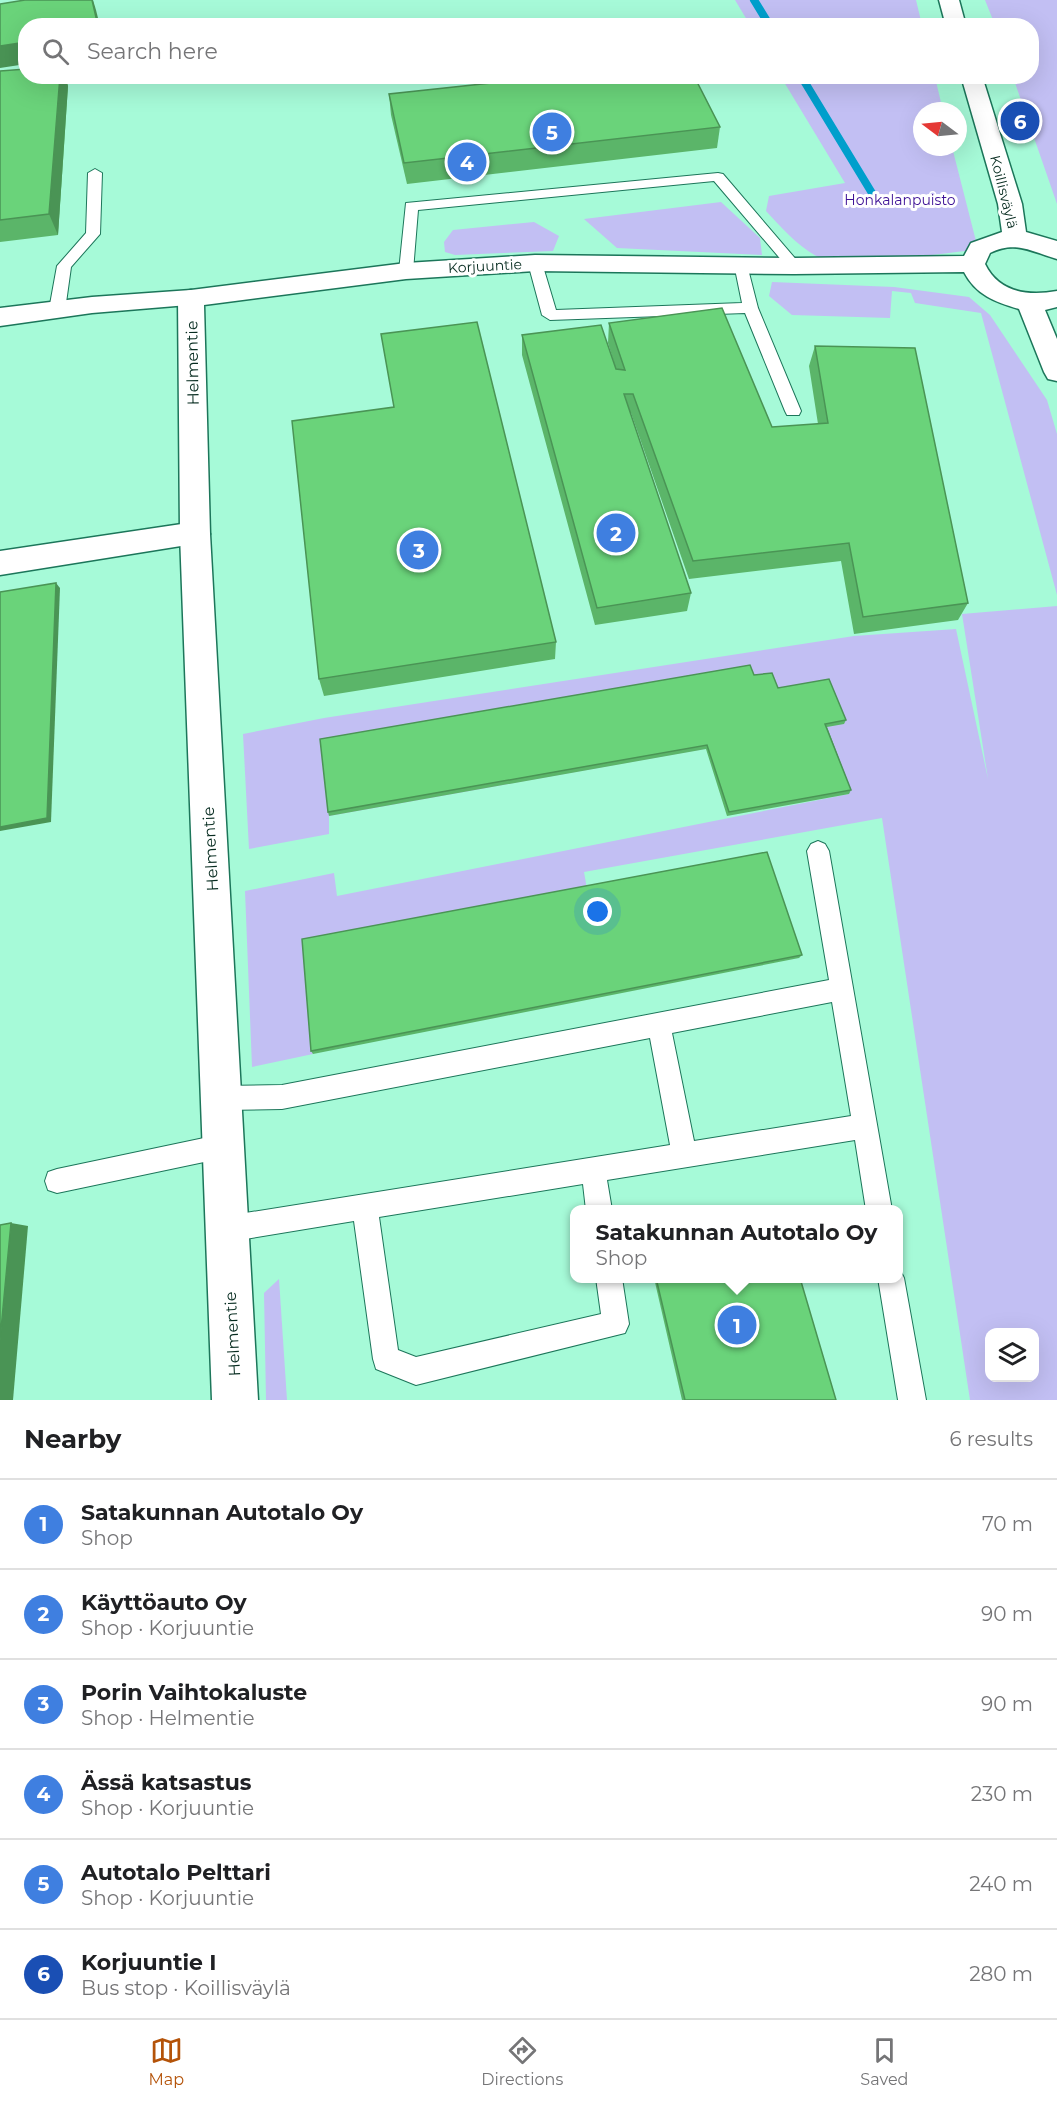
<!DOCTYPE html>
<html lang="en">
<head>
<meta charset="utf-8">
<style>
	:root { --surface:#fff; --page:#f2f2f2; --text:#202124; --muted:#757577; --line:#e0e0e0; --accent:#b45309 }
	body { margin:0; font-family:Montserrat,sans-serif; background:var(--page); color:var(--text) }
	.controls { position:absolute; right:18px; bottom:18px; display:grid; overflow:hidden; border-radius:12px; box-shadow:0 6px 24px #0002 }
	.controls button { width:54px; height:54px; display:grid; place-items:center; padding:0; border:0; border-bottom:2px solid var(--line); background:var(--surface); color:var(--text); font:30px sans-serif }
	.compass { position:absolute; left:913px; top:102px; width:54px; height:54px; border-radius:50%; background:var(--surface); box-shadow:0 6px 24px #0002; rotate:286deg }
	.you { position:absolute; left:598px; top:912px; width:21px; height:21px; margin:-15px; border:4px solid #fff; border-radius:50%; background:#1a73e8; box-shadow:0 0 0 9px #1a73e833 }
	.badge { display:grid; place-items:center; width:39px; height:39px; border-radius:50%; background:var(--accent); color:#fff; font-size:20px; font-weight:700 }
	.pin { position:absolute; translate:-50% -50%; border:3px solid #fff; box-shadow:0 2px 6px #0006 }
	.popup { position:absolute; left:570px; top:1205px; width:333px; height:78px; box-sizing:border-box; display:grid; place-content:center; border-radius:12px; background:var(--surface); filter:drop-shadow(0 2px 4px #0005); font-size:20px; white-space:nowrap; color:var(--muted) }
	.popup b { font-size:22px; color:var(--text) }
	.popup::after { content:''; position:absolute; left:50%; top:100%; margin-left:-12px; border:12px solid transparent; border-top-color:var(--surface) }
	.list { margin:0; padding:0; list-style:none }
	h2 { display:flex; justify-content:space-between; align-items:center; height:78px; margin:0; padding:0 24px; font-size:26px }
	h2 small { font-size:20px; font-weight:400; color:var(--muted) }
	.list li { display:grid; grid-template-columns:39px 1fr auto; gap:18px; align-items:center; box-sizing:border-box; height:90px; padding:0 24px; border-top:2px solid var(--line) }
	.list b { display:block; font-size:22px; white-space:nowrap }
	.list p { margin:0; font-size:20px; white-space:nowrap; color:var(--muted) }
	.list em { font-size:20px; font-style:normal; color:var(--muted) }
	.icon { flex:none; width:33px; height:33px; fill:none; stroke:currentColor; stroke-width:2; stroke-linecap:round; stroke-linejoin:round }
	.map { position:relative; flex:none; width:1057px; height:1400px; overflow:hidden }
	.search { position:absolute; background:var(--surface); box-shadow:0 6px 24px #0002; left:18px; right:18px; top:18px; height:66px; display:flex; align-items:center; gap:15px; box-sizing:border-box; padding:0 21px; border-radius:24px; color:var(--muted); font-size:22px }
	.sheet { height:618px; background:var(--surface) }
	nav { display:flex; justify-content:space-around; align-items:center; box-sizing:border-box; height:84px; border-top:2px solid var(--line); background:var(--surface); font-size:16px; color:var(--muted) }
	nav a { display:grid; justify-items:center; gap:3px }
	nav .on { color:var(--accent) }
	.map>svg:first-child { display:block }
	.green { fill:#c2bff3; fill-rule:evenodd }
	.lines { fill:none; stroke-linecap:round; stroke-linejoin:round }
	.stream { stroke:#009fcc; stroke-width:8 }
	.lane-casing { stroke:#1c765a; stroke-width:2 }
	.street-casing { stroke:#1c765a; stroke-width:3 }
	.secondary-casing { stroke:#1c765a; stroke-width:3 }
	.lane { fill:#fff; fill-rule:evenodd }
	.street { fill:#fff; fill-rule:evenodd }
	.secondary { fill:#fff; fill-rule:evenodd }
	.wall { fill:#5bb569 }
	.shaded-wall { fill:#4a9455 }
	.building { fill:#6ad37a; stroke:#4a9455; stroke-width:1.5 }
	.labels { text-anchor:middle; stroke-width:6; stroke-linejoin:round; paint-order:stroke }
	.far-street-label { font-size:14px; fill:#072c20; stroke:#fff }
	.far-park-label { font-size:14px; fill:#3d1095; stroke:#fff }
	.street-label { font-size:16px; fill:#072c20; stroke:#fff }
</style>
</head>
<body>
<div class="map">
<svg width="1057" height="1400" viewBox="0 0 1057 1400">
	<rect width="100%" height="100%" fill="#a6fad8"/>
	<g class="green">
		<polygon points="735,0 916,0 922,25 750,25"/>
		<polygon points="985,0 1057,0 1057,204 1013,77 1032,76 1032,26 995,25"/>
		<path d="M781,77H935L943,111H922V147H952L978,249C955,253 837,267 822,259C799,248 783,229 766,211L769,196L845,183Z"/>
		<polygon points="721,202 760,238 762,255 617,248 584,219"/>
		<polygon points="534,222 559,236 553,251 455,255 445,252 444,242 453,230"/>
		<polygon points="772,282 894,287 969,297 990,315 1047,400 1057,434 1057,595 981,313 915,303 911,293 892,291 890,318 792,315 769,296"/>
		<path d="M1057,606V1400H970L882,818L584,872L587,889L304,942L313,1054L252,1067L245,891L334,873L337,896L849,794L823,728L844,724L329,816V834L249,849L243,734L324,718L854,636L956,629L988,779L962,614ZM990,1332H1034V1378H990Z"/>
		<polygon points="279,1279 287,1400 266,1400 264,1293"/>
	</g>
	<g class="lines">
		<g class="stream">
			<polyline points="754,0 770,26"/>
			<polyline points="801,76 875,198"/>
		</g>
		<defs>
			<g id="lane">
				<polygon points="95,169 102,173 100,234 71,267 65,310 57,315 52,314 49,310 57,266 86,233 88,173"/>
				<polygon points="718,173 723,174 799,263 801,266 799,269 789,269 714,181 418,210 413,271 406,276 399,271 406,203"/>
				<polygon points="535,258 542,263 556,310 742,303 734,264 741,259 746,261 758,308 801,411 799,415 787,415 785,411 745,313 550,320 542,315 528,263"/>
				<path d="M818,841L825,844L829,851L892,1210H866L855,1140L607,1180L612,1210H586L583,1184L379,1217L398,1350L416,1357L601,1314L596,1278H622L629,1324L625,1333L416,1385L376,1369L373,1359L354,1221L227,1242L218,1238L214,1229L218,1220L227,1216L670,1145L650,1038L282,1109L221,1110L213,1106L209,1098L213,1090L221,1086L282,1085L829,980L807,851L811,844ZM832,1002L851,1116L694,1141L672,1033Z"/>
				<polygon points="223,1134 232,1137 235,1146 232,1155 223,1158 57,1193 48,1190 45,1181 48,1172 57,1169"/>
				<polygon points="899,1268 904,1278 926,1400 898,1400 878,1278 899,1278"/>
			</g>
			<g id="street">
				<polygon points="191,290 200,292 204,298 200,304 92,313 0,326 0,308 92,297"/>
				<polygon points="195,522 206,526 210,534 206,542 0,575 0,551"/>
			</g>
			<g id="secondary">
				<polygon points="939,0 959,0 966,26 946,26"/>
				<path d="M961,76H982L1022,204L1026,232L1057,241V259C1032,252 1016,240 990,253L985,264C999,293 1028,296 1057,291V307L1045,310L1057,339V381L1048,379L1044,372L1019,309C995,302 976,295 964,272L794,274L535,271L406,279L204,305L210,534L258,1400H212L180,534L178,298L182,292L191,290L406,263L535,255L794,258L964,256L971,243L1002,232L998,204Z"/>
			</g>
		</defs>
		<use href="#lane" class="lane-casing"/>
		<use href="#street" class="street-casing"/>
		<use href="#secondary" class="secondary-casing"/>
		<use href="#lane" class="lane"/>
		<use href="#street" class="street"/>
		<use href="#secondary" class="secondary"/>
	</g>
	<g class="wall">
		<polygon points="0,71 26,76 65,76 68,86 58,235 0,242"/>
		<polygon points="389,94 720,127 717,148 407,184 391,115"/>
		<polygon points="609,323 772,427 818,424 809,366 815,346 968,603 958,620 854,634 841,561 689,579 631,413 630,413 691,593 687,611 595,625 522,355 522,335 616,369 608,343"/>
		<polygon points="381,334 556,642 555,659 324,696 319,679 394,407"/>
		<polygon points="754,675 846,720 844,724 827,727 851,790 849,794 727,816 706,749 329,816 328,812"/>
		<polygon points="802,955 799,958 313,1054 311,1051"/>
		<polygon points="654,1278 800,1278 836,1400 682,1400"/>
	</g>
	<g class="shaded-wall">
		<polygon points="92,0 93,0 96,10 100,26 98,26"/>
		<polygon points="26,42 26,64 0,68 0,46"/>
		<polygon points="60,76 65,76 68,86 58,235 49,214"/>
		<polygon points="56,583 60,588 51,822 0,831 0,827"/>
		<polygon points="11,1223 28,1226 13,1400 0,1400 0,1340"/>
	</g>
	<g class="building">
		<polygon points="25,0 92,0 98,26 26,26 26,42 0,46 0,4"/>
		<polygon points="26,69 26,76 60,76 49,214 0,220 0,71"/>
		<polygon points="557,76 694,76 720,127 404,163 389,94"/>
		<polygon points="722,308 772,427 828,423 815,346 915,348 968,603 863,617 849,543 693,561 633,394 624,394 691,593 597,608 522,335 601,325 616,369 625,370 609,323"/>
		<polygon points="477,322 556,642 319,679 292,421 394,407 381,334"/>
		<polygon points="56,583 47,818 0,827 0,592"/>
		<polygon points="750,665 754,675 772,673 778,688 829,679 846,720 825,724 851,790 729,812 707,745 328,812 320,739"/>
		<polygon points="767,852 802,955 311,1051 302,939"/>
		<polygon points="11,1223 0,1340 0,1225"/>
		<polygon points="656,1278 800,1278 836,1400 685,1400"/>
	</g>
	<g class="labels">
		<g class="far-street-label">
			<text transform="translate(1004 192) rotate(76)" y="5">Koillisväylä</text>
			<text transform="translate(485 266) rotate(-3)" y="5">Korjuuntie</text>
		</g>
		<g class="far-park-label">
			<text x="900" y="205">Honkalanpuisto</text>
		</g>
		<g class="street-label">
			<text transform="translate(192 363) rotate(-91)" y="6">Helmentie</text>
			<text transform="translate(210 849) rotate(-93)" y="6">Helmentie</text>
			<text transform="translate(232 1334) rotate(-93)" y="6">Helmentie</text>
		</g>
	</g>
</svg>
<div class="controls">
<button><svg class="icon" aria-label="layers" viewBox="0 0 24 24"><path d="M12 4l9 5-9 5-9-5zM3 14l9 5 9-5"/></svg></button>
</div>
<svg class="compass" viewBox="-18 -18 36 36"><path d="M0-13l5 13h-10z" fill="#e53935"/><path d="M0 13l5-13h-10z" fill="#757577"/></svg>
<div class="you"></div>
<div class="pin badge" style="left:737px;top:1325px;background:#3f7fe0">1</div>
<div class="popup"><b>Satakunnan Autotalo Oy</b>Shop</div>
<div class="pin badge" style="left:616px;top:533px;background:#3f7fe0">2</div>
<div class="pin badge" style="left:419px;top:550px;background:#3f7fe0">3</div>
<div class="pin badge" style="left:467px;top:162px;background:#3f7fe0">4</div>
<div class="pin badge" style="left:552px;top:132px;background:#3f7fe0">5</div>
<div class="pin badge" style="left:1020px;top:121px;background:#1a4fb4">6</div>
<div class="search"><svg class="icon" aria-label="search" viewBox="0 0 24 24"><circle cx="10" cy="10" r="6"/><path d="M15 15l6 6"/></svg>Search here</div>
</div>
<section class="sheet">
<h2>Nearby<small>6 results</small></h2>
<ul class="list">
<li><span class="badge" style="background:#3f7fe0">1</span><div><b>Satakunnan Autotalo Oy</b><p>Shop</p></div><em>70 m</em></li>
<li><span class="badge" style="background:#3f7fe0">2</span><div><b>Käyttöauto Oy</b><p>Shop · Korjuuntie</p></div><em>90 m</em></li>
<li><span class="badge" style="background:#3f7fe0">3</span><div><b>Porin Vaihtokaluste</b><p>Shop · Helmentie</p></div><em>90 m</em></li>
<li><span class="badge" style="background:#3f7fe0">4</span><div><b>Ässä katsastus</b><p>Shop · Korjuuntie</p></div><em>230 m</em></li>
<li><span class="badge" style="background:#3f7fe0">5</span><div><b>Autotalo Pelttari</b><p>Shop · Korjuuntie</p></div><em>240 m</em></li>
<li><span class="badge" style="background:#1a4fb4">6</span><div><b>Korjuuntie I</b><p>Bus stop · Koillisväylä</p></div><em>280 m</em></li>
</ul>
</section>
<nav>
<a class="on"><svg class="icon" aria-label="map" viewBox="0 0 24 24"><path d="M3 6l6-2 6 2 6-2v14l-6 2-6-2-6 2zM9 4v14M15 6v14"/></svg>Map</a>
<a><svg class="icon" aria-label="directions" viewBox="0 0 24 24"><path d="M12 3l9 9-9 9-9-9zM9 14v-3h6M13 9l2 2-2 2"/></svg>Directions</a>
<a><svg class="icon" aria-label="saved" viewBox="0 0 24 24"><path d="M7 4h10v16l-5-4-5 4z"/></svg>Saved</a>
</nav>
</body>
</html>
